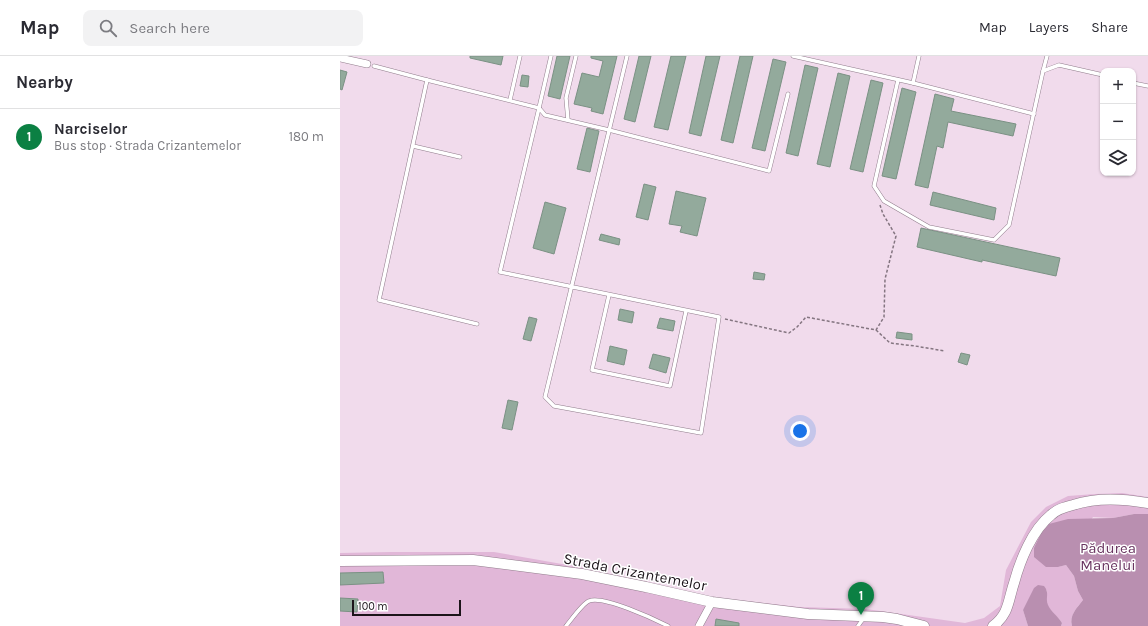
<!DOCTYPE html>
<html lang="en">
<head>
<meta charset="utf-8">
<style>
	:root { --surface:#fff; --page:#f2f2f3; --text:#2b2b33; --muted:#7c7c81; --line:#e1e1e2; --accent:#0b8043 }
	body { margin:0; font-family:Karla,sans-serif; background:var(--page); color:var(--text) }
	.controls { position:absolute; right:12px; top:12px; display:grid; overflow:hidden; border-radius:8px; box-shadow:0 1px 3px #0004 }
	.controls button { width:36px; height:36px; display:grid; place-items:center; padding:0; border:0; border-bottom:1px solid var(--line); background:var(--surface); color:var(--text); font:20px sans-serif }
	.scale { position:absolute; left:12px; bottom:10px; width:109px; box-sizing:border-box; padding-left:4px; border:2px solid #1c141a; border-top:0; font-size:11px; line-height:14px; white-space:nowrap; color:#1c141a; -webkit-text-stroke:3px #fff; paint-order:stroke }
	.you { position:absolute; left:460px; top:375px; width:14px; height:14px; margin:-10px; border:3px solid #fff; border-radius:50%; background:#1a73e8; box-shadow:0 0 0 6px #1a73e833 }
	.badge { display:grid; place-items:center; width:26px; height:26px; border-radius:50%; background:var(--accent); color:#fff; font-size:13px; font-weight:700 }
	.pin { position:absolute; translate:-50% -33px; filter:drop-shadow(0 1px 2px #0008) }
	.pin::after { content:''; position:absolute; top:21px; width:14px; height:12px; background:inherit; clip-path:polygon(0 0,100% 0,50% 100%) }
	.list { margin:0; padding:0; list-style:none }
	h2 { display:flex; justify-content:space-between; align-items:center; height:52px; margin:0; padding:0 16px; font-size:17px }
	h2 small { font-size:13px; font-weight:400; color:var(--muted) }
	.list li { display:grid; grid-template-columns:26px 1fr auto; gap:12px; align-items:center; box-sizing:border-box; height:56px; padding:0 16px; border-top:1px solid var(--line) }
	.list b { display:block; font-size:15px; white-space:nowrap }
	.list p { margin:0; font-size:13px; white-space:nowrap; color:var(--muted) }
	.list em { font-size:13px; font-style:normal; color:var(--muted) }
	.icon { flex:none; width:22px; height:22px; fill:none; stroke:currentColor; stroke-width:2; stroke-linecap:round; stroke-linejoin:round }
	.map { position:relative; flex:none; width:808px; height:570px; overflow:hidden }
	header { display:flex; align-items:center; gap:24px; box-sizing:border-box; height:56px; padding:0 20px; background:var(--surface); border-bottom:1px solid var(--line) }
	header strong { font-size:19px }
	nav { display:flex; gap:22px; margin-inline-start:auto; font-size:14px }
	.search { width:280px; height:36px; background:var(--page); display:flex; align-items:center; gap:10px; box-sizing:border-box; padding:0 14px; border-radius:8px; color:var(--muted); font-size:15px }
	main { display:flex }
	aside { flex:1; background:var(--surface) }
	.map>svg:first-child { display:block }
	.green { fill:#e1b7d8 }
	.forest { fill:#b98fb0 }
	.building { fill:#93aa9c; stroke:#7b9184 }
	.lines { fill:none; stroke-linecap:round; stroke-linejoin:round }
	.lane-casing { stroke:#917d8c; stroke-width:4.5 }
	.street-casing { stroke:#917d8c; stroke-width:8 }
	.secondary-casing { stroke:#917d8c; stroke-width:11 }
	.path { stroke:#847580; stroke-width:1.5; stroke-dasharray:3 2; stroke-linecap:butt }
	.lane { stroke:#fff; stroke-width:3.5 }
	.street { stroke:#fff; stroke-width:7 }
	.secondary { stroke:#fff; stroke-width:10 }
	.labels { text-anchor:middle; stroke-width:3; stroke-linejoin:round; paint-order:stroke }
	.park-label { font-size:15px; fill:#693460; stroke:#fff }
	.street-label { font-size:15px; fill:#1c141a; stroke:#fff }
</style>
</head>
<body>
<header>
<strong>Map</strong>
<div class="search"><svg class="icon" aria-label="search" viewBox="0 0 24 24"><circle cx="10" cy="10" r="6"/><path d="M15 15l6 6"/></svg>Search here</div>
<nav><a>Map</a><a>Layers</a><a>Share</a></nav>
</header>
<main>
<aside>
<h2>Nearby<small></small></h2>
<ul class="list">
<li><span class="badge">1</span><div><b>Narciselor</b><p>Bus stop · Strada Crizantemelor</p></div><em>180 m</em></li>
</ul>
</aside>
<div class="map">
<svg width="808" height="570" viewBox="0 0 808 570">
	<rect width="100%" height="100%" fill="#f1dbec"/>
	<path class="green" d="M782,437L808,441V458H794L773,462L753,461L718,511L726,509L734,520L738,535L743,544C737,552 729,559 732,570H721L722,567C718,560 710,556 707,548C706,544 707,538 707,534L683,554L688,570H0V497L51,496H154L239,511L370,541L459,551L526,553L625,567L644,562L660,550L666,514L691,466L706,451L728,440L755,438Z"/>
	<g class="forest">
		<path d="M794,458H808V570H732C729,559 737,552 743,544L738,535L734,520L726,509L718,511H706L694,501V492L705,469L728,463L773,462Z"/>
		<path d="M698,529L704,530C710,537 705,542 708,549C711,556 718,560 722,567L721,570H688L683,554L694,532Z"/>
	</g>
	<g class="building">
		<polygon points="130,0 163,0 161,9 130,2"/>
		<polygon points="217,0 230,0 220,43 208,40"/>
		<polygon points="251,0 277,0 263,58 251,55 252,52 234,48 242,17 259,21 263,5 251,2"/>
		<polygon points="299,0 311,0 295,66 284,63"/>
		<polygon points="331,0 346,0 328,74 314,71"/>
		<polygon points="366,0 380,0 361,80 349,77"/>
		<polygon points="400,0 413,0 393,87 381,84"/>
		<polygon points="433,3 446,6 425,95 412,92"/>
		<polygon points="465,9 478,12 458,100 446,97"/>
		<polygon points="0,14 7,16 2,34 0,33"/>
		<polygon points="498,17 510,20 490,111 477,108"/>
		<polygon points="182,19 189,20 188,31 180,30"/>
		<polygon points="531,24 543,27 523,116 510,113"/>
		<polygon points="562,32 576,36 556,123 542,120"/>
		<polygon points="595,38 614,43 611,55 676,68 673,80 608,66 603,92 597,90 588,132 575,129"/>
		<polygon points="247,72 259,75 250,116 237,113"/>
		<polygon points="304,128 316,131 308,164 296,161"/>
		<polygon points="336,135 366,142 357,180 340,176 342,170 329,168"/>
		<polygon points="593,136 656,152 654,164 590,149"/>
		<polygon points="205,146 226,152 214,198 193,192"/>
		<polygon points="581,172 720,202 716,220 642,204 642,206 577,191"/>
		<polygon points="261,178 280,183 279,189 259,184"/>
		<polygon points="414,216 425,218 424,224 413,223"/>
		<polygon points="280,253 294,256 292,267 278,264"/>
		<polygon points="189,261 197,263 191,285 183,283"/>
		<polygon points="320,262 335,265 333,275 317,272"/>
		<polygon points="557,276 572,278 572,284 556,282"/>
		<polygon points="270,290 287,294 284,309 267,305"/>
		<polygon points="621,297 630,299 627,309 618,306"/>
		<polygon points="313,298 330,302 326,317 309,312"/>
		<polygon points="168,344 178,346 172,374 162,372"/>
		<polygon points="43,516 44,527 0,529 0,517"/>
		<polygon points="0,542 18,543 17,556 0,555"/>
		<polygon points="376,563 399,567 399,570 375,570"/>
	</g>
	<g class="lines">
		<defs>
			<g id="lane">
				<polyline points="453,0 573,27 694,58"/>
				<polyline points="34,10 87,24"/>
				<polyline points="703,15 707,0"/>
				<polyline points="558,24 534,130 544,145 589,171 654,184 669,169 703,15 719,9 763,19"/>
				<polyline points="573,27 579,0"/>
				<polyline points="793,27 808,30"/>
				<polyline points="170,44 180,0"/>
				<polyline points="199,52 160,216 379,261 361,377 214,350 205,341 287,0"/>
				<polyline points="199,52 205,59 269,74 429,115 448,38"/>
				<polyline points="228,64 226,42 236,0"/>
				<polyline points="73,90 120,101"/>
				<polyline points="269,239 252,314 330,330 346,255"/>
				<polyline points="137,268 39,244 87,24 199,52 211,0"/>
				<path d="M226,570C231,564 243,547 249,545C263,539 314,563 328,570"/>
				<polyline points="518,570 523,563"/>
			</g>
			<g id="street">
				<polyline points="0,2 27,8"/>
				<polyline points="359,570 372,546"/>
			</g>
			<g id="secondary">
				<polyline points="0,505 133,504 242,518 306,531 372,546 468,558 543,561 557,563 584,570"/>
				<path d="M653,570C669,558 668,545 674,527C680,505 692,474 711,459C717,453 725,451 733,449C758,441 783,443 808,447"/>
			</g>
		</defs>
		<use href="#lane" class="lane-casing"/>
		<use href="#street" class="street-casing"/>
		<use href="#secondary" class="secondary-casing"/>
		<g class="path">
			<polyline points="385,263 449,277 457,271 466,261 536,274 544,261 545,223 556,180 543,158 540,149"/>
			<polyline points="536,274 550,287 575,290 605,295"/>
		</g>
		<use href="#lane" class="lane"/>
		<use href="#street" class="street"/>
		<use href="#secondary" class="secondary"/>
	</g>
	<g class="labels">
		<g class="park-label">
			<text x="768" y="497">Pădurea<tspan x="768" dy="17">Manelui</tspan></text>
		</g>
		<g class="street-label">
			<text transform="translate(295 516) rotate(11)" y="5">Strada Crizantemelor</text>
		</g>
	</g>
</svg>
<div class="controls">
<button>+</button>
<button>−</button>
<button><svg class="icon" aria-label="layers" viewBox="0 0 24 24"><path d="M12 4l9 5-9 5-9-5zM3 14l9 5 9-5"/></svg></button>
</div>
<div class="scale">100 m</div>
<div class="you"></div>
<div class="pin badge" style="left:521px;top:559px">1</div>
</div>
</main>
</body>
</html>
